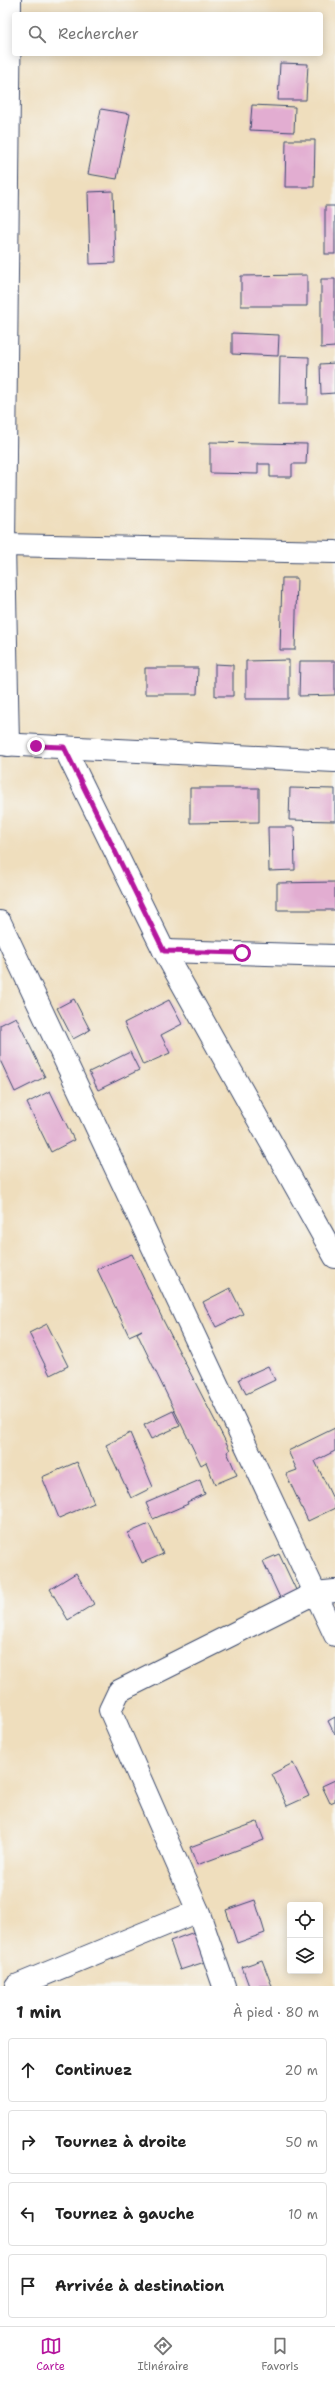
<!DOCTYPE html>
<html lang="fr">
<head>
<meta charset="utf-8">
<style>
	:root { --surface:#fff; --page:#f6f6f6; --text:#222; --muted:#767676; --line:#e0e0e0; --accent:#b5179e }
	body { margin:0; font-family:"Shantell Sans",sans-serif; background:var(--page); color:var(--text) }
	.controls { position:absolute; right:12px; bottom:12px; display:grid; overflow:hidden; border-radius:4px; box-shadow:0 2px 10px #0003 }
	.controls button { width:36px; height:36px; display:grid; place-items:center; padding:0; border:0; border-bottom:1px solid var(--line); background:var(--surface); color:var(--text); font:20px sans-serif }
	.stop { position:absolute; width:12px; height:12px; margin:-9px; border:3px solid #b5179e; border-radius:50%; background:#fff }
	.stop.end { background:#b5179e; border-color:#fff; box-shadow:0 1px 4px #0008 }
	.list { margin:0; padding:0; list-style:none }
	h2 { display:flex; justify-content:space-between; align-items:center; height:52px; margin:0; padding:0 16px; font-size:17px }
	h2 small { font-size:13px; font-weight:400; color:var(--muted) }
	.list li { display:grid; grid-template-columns:26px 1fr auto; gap:12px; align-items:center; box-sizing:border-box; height:64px; margin:0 8px 8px; padding:0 8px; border:1px solid var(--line); border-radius:4px }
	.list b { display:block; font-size:15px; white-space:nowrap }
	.list em { font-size:13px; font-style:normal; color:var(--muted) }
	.icon { flex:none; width:22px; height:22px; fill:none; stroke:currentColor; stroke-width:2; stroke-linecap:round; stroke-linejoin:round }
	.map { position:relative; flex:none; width:335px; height:1986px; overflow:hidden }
	.search { position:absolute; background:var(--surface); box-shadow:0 2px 10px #0003; left:12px; right:12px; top:12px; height:44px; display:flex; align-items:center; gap:10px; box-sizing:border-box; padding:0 14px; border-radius:4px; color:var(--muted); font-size:15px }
	.sheet { height:340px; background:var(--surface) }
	nav { display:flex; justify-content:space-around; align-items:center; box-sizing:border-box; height:56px; border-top:1px solid var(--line); background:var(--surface); font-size:11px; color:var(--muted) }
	nav a { display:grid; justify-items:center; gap:2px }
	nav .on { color:var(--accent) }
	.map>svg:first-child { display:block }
	.building { fill:#e2add1 }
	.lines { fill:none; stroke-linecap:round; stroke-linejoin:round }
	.minor-casing { stroke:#3b496c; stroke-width:24 }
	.minor { stroke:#fff; stroke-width:22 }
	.route { stroke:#b5179e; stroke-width:5 }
</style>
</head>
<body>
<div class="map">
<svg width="335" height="1986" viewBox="0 0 335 1986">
	<rect width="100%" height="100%" fill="#f6f6f2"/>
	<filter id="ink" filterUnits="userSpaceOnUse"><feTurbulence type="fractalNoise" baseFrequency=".025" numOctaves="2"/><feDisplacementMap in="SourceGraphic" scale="8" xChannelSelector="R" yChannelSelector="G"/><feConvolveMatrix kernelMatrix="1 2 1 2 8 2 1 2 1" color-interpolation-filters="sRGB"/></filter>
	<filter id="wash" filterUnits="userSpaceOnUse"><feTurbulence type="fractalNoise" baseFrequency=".012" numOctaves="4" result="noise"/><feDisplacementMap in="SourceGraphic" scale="16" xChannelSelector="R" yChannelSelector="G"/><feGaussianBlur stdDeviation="0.9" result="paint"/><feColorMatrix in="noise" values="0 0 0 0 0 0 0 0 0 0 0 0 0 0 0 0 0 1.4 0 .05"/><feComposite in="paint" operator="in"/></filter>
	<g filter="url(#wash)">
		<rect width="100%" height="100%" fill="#efdebd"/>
		<g id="blocks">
			<g class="building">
				<polygon points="280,63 308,64 306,100 278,100"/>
				<polygon points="252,105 295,107 294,132 250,130"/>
				<polygon points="101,109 130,114 117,179 88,174"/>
				<polygon points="286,140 315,140 314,187 285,187"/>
				<polygon points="113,191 115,263 90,264 88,192"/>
				<rect x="325" y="206" width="10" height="48"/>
				<polygon points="307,275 307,306 241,306 241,276"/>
				<polygon points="321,279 335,279 335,347 321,348"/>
				<polygon points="232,333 279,335 278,356 232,354"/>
				<polygon points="280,356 309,357 308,404 279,404"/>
				<polygon points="335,363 335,393 321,394 320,364"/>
				<polygon points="210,442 307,444 306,464 292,464 292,477 270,477 270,464 258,464 258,474 210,473"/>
				<polygon points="282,578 297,578 295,650 280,650"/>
				<polygon points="289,660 289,699 246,699 246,661"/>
				<polygon points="300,661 335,661 335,695 299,696"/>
				<polygon points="215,664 233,665 233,696 215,696"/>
				<polygon points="145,668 198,668 197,694 145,694"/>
				<polygon points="190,788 259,788 259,822 190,823"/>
				<polygon points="290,788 335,789 335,821 289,820"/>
				<polygon points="268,827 294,827 295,870 269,871"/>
				<polygon points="335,882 335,910 277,910 277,883"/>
				<polygon points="74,999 90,1030 73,1039 57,1008"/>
				<polygon points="169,1000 182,1024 161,1035 170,1053 143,1065 124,1023"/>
				<polygon points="16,1017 45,1077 15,1092 0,1060 0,1025"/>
				<polygon points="130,1052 139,1070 98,1090 89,1072"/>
				<polygon points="50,1091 74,1140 51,1152 27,1103"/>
				<polygon points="132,1254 163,1320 230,1450 227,1452 237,1475 215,1484 206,1462 201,1465 137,1333 142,1330 129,1336 97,1269"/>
				<polygon points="230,1288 243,1314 216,1327 203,1302"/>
				<polygon points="47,1324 68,1366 50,1375 29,1333"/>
				<polygon points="268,1366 275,1380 246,1394 239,1379"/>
				<polygon points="173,1411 180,1426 151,1439 144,1425"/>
				<polygon points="335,1428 335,1451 315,1461 335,1503 335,1508 308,1521 286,1474 297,1470 288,1451"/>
				<polygon points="130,1433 153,1487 131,1498 106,1445"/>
				<polygon points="77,1462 94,1503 59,1518 42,1477"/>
				<polygon points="200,1480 205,1494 187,1502 188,1504 153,1519 146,1503"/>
				<polygon points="149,1524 163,1554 142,1563 128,1533"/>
				<polygon points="279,1554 297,1592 281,1600 263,1561"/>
				<polygon points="76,1573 94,1604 68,1620 50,1589"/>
				<polygon points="335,1717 335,1735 328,1721"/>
				<polygon points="293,1763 309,1796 287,1806 272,1774"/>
				<polygon points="335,1780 335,1801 330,1803 322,1786"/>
				<polygon points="257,1822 264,1840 197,1865 190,1847"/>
				<polygon points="255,1900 265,1933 237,1943 226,1910"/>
				<polygon points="197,1931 208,1961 180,1970 170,1941"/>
				<polygon points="262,1960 272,1986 249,1986 242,1967"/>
			</g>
		</g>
	</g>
	<g filter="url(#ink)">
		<use href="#blocks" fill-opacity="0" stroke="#3b496c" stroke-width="1"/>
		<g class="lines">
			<defs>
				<g id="minor">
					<polyline points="4,545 335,552"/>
					<polyline points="0,744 335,761"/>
					<polyline points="8,745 4,545 10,0"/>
					<polyline points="64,747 164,951 335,1257"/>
					<polyline points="0,922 335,1635"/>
					<polyline points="164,951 335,956"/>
					<polyline points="16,1986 198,1911"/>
					<polyline points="224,1986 198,1911 110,1710 119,1691 315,1593 335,1591"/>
				</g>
			</defs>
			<use href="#minor" class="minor-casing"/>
			<use href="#minor" class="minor"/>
		</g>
	</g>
	<g class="lines" filter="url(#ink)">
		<polyline class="route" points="36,746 64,747 164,951 242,953"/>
	</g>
</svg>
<div class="controls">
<button><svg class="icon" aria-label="locate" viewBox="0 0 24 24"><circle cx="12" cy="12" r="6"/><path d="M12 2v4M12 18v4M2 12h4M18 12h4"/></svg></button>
<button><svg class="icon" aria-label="layers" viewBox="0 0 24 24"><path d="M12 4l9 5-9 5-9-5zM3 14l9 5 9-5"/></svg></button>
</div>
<div class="stop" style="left:242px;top:953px"></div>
<div class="stop end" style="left:36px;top:746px"></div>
<div class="search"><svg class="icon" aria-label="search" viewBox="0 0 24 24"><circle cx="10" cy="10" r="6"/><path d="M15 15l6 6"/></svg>Rechercher</div>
</div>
<section class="sheet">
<h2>1 min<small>À pied · 80 m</small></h2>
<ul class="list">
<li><svg class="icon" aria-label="ahead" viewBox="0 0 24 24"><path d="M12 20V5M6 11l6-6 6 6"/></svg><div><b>Continuez</b></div><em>20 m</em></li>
<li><svg class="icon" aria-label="right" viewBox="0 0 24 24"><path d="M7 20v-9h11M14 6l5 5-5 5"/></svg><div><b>Tournez à droite</b></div><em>50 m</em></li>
<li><svg class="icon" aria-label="left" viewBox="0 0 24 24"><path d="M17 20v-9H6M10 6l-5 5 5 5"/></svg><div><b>Tournez à gauche</b></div><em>10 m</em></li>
<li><svg class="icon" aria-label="arrive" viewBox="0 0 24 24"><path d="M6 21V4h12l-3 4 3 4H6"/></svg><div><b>Arrivée à destination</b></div></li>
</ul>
</section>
<nav>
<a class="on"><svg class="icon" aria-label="map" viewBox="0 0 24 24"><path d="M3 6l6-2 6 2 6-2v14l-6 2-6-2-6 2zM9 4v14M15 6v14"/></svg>Carte</a>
<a><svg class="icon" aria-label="directions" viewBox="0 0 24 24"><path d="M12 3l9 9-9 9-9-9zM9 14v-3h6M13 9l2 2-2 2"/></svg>Itinéraire</a>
<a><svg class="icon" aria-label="saved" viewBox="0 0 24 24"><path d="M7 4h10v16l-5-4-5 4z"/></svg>Favoris</a>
</nav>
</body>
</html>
